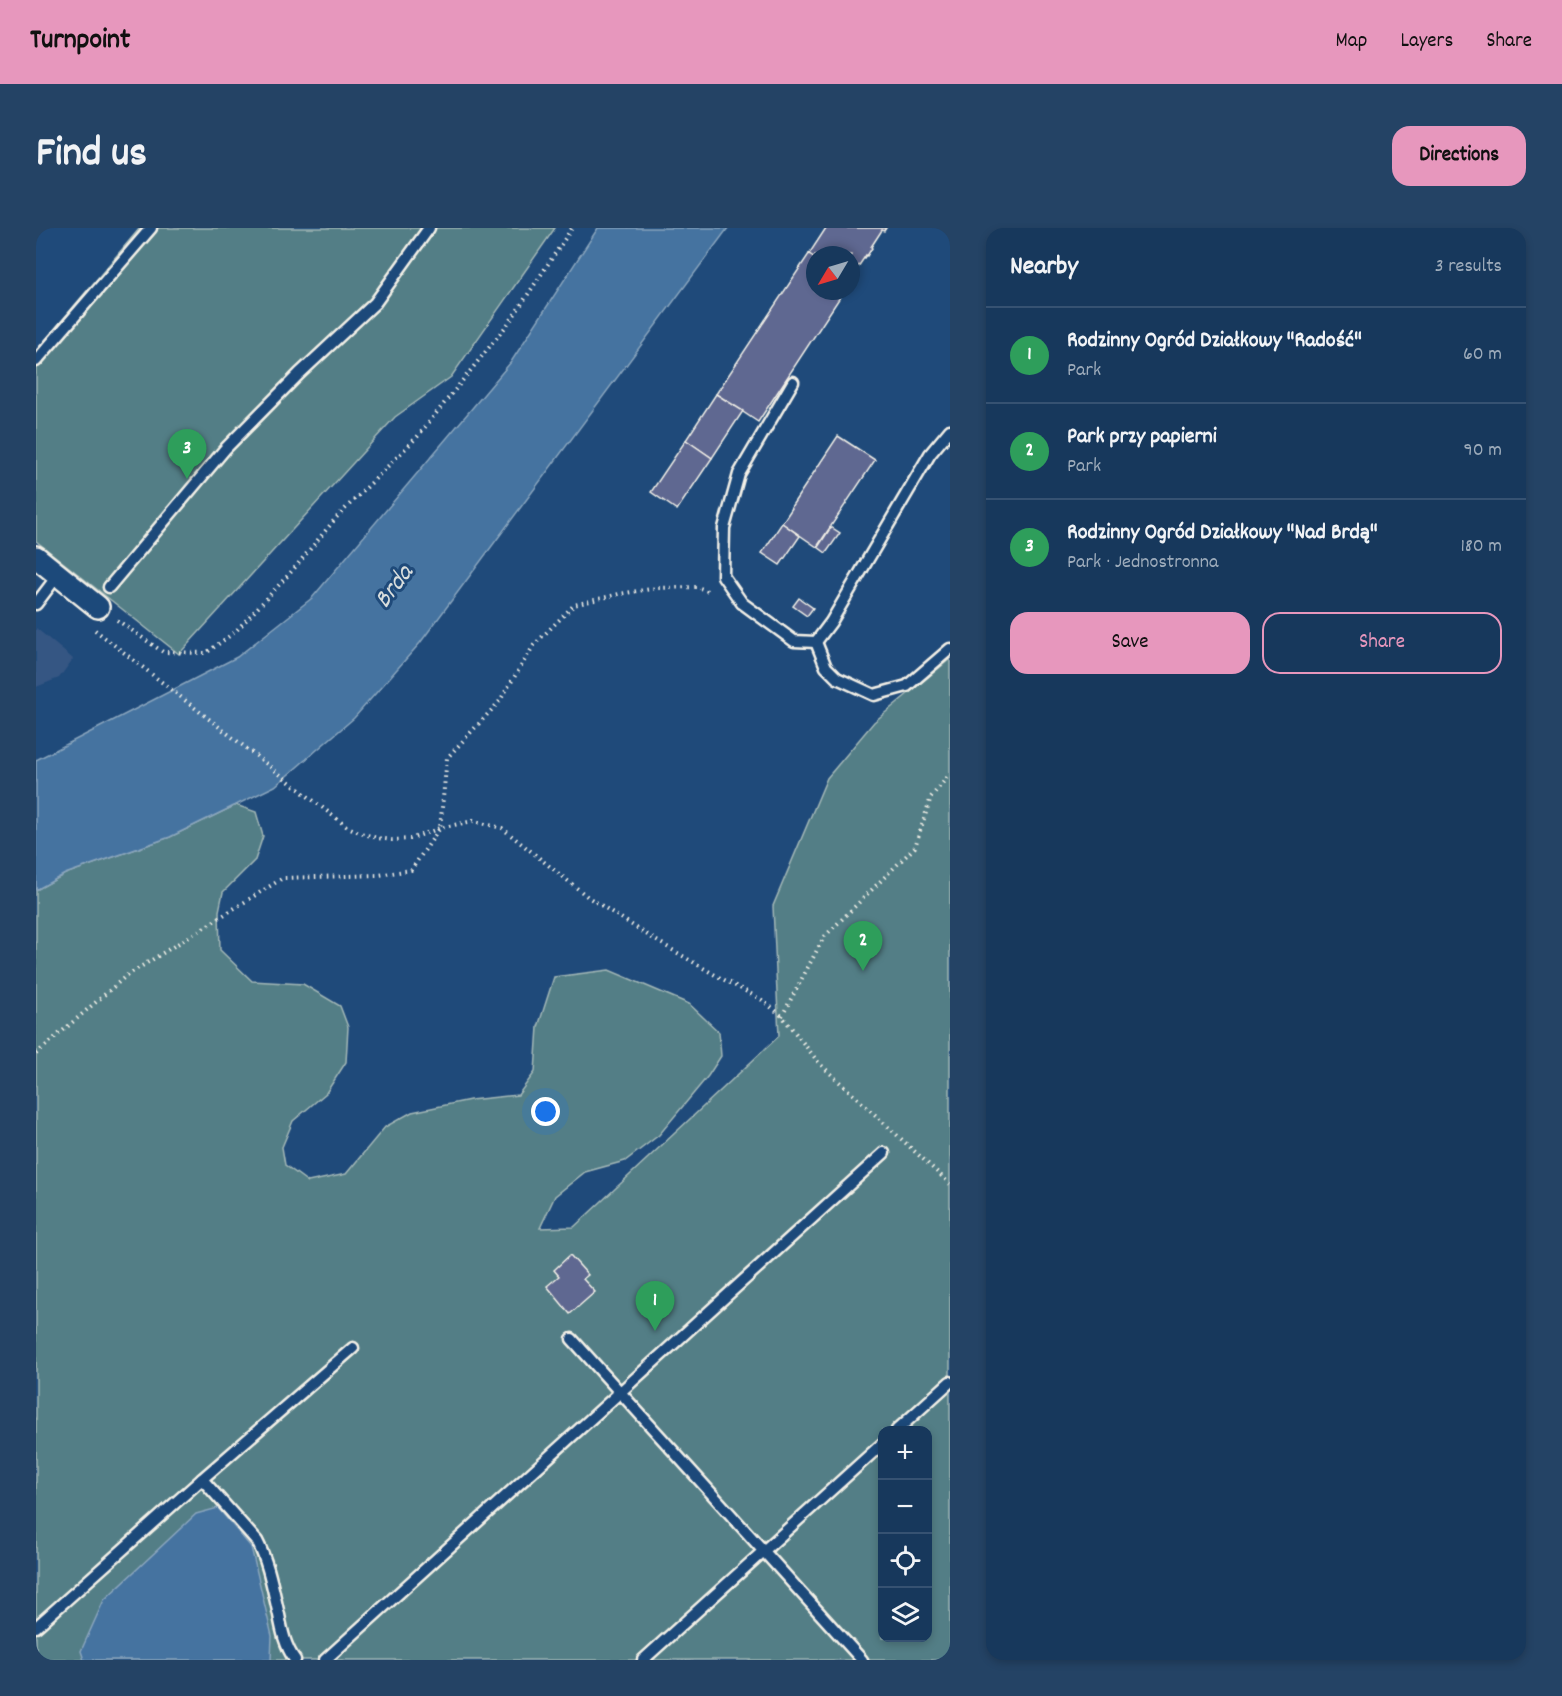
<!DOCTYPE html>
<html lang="en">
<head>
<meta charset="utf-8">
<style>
	:root { --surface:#17385c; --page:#244365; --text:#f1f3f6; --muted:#9eacbb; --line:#365272; --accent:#e797bd }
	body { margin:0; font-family:Dekko,sans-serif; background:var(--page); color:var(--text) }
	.controls { position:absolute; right:18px; bottom:18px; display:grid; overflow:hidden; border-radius:12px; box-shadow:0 3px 9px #0003 }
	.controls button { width:54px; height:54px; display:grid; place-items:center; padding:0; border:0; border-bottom:2px solid var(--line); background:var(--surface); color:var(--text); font:30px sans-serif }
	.compass { position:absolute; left:770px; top:18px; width:54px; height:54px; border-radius:50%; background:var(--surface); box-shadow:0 3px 9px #0003; rotate:232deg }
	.you { position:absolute; left:510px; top:884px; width:21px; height:21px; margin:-15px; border:4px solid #fff; border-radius:50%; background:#1a73e8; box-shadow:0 0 0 9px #1a73e833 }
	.badge { display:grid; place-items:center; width:39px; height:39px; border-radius:50%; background:var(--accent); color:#fff; font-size:20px; font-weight:700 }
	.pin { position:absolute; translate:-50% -50px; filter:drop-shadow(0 2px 3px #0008) }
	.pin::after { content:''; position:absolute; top:32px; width:21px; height:18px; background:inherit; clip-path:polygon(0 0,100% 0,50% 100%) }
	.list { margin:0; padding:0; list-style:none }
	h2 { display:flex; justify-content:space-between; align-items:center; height:78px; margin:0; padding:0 24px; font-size:26px }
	h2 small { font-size:20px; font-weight:400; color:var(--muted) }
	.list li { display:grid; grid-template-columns:39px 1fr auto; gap:18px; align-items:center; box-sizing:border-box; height:96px; padding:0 24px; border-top:2px solid var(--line) }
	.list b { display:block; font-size:22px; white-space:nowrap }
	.list p { margin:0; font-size:20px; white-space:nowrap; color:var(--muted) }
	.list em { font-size:20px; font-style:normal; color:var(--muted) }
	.actions { display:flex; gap:12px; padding:18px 24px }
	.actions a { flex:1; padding:14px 0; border:2px solid var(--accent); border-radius:18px; text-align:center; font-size:21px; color:var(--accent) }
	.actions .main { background:var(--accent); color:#111 }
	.icon { flex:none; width:33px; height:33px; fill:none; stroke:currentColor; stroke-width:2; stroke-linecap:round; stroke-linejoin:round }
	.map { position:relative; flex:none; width:914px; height:1432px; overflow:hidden; border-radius:18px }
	header { display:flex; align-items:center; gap:36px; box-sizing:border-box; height:84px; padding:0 30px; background:var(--accent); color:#111 }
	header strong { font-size:28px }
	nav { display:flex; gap:33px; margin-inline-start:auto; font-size:21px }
	.intro { display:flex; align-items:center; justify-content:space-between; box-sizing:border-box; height:144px; padding:0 36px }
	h1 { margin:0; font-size:42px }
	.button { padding:15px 27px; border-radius:18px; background:var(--accent); color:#111; font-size:21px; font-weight:700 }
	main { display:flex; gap:36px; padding:0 36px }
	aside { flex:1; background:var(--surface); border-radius:18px; box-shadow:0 3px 9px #0003 }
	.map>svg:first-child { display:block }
	.built { fill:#365683 }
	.green { fill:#537e86; stroke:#a4b8b7; stroke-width:1.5; fill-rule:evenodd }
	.water { fill:#4473a0; stroke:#8aa5bd; stroke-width:1.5 }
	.building { fill:#5f6891; stroke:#f4f1e8; stroke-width:1.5 }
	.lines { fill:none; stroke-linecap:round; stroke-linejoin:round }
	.service-casing { stroke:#f4f1e8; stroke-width:15 }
	.minor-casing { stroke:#f4f1e8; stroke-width:26 }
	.path { stroke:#f4f1e8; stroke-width:4; stroke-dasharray:1.5 4.5; stroke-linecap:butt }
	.service { stroke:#1f4a7a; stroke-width:10 }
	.minor { stroke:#1f4a7a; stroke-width:21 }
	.labels { text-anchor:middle; stroke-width:6; stroke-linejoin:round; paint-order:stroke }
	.water-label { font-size:26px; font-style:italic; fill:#dadedd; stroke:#1f4a7a }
</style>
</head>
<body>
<header>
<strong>Turnpoint</strong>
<nav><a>Map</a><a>Layers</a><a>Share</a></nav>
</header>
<div class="intro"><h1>Find us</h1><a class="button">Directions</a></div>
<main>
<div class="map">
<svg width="914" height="1432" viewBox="0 0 914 1432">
	<rect width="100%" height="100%" fill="#1f4a7a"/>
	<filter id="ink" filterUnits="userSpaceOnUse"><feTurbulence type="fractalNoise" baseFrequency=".0167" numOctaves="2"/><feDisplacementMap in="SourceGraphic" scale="12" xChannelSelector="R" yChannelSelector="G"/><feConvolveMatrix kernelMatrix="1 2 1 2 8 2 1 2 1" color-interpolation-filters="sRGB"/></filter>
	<g filter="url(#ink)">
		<polygon class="built" points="0,400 37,431 23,450 0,459"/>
		<g class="green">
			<polygon points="104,0 519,0 415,149 359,189 143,426 0,313 0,123"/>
			<path d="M914,431V1432H0V662L29,646L134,609L200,577L220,584L227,608L219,632L187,664L183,683L184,722L216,753L267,756L304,778L312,799L310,834L290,865L257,893L246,919L249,937L272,954L310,946L349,899L376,884L434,872L482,867L499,844L502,799L518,749L573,742L653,776L683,804L685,828L672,848L623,907L589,933L549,944L519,968L504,1000L538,999L743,808L737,678L791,550L838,494ZM846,1202H891V1410H846Z"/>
		</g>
		<g class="water">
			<polygon points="562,0 692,0 384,415 318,490 239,558 134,609 29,646 0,662 0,532 201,429 276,370 475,134"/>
			<polygon points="182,1280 215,1319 236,1408 235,1432 48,1432 45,1423 68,1372 160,1286"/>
		</g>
		<g class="building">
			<polygon points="790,0 850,0 848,3 846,2 835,19 836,20 831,28 830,27 816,48 817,49 815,53 815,27 779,27 779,30 773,26"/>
			<polygon points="773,26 779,30 779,63 808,63 722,194 680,166"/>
			<polygon points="680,166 707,183 676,230 650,212"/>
			<polygon points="802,208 839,232 781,319 746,295 756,280 755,279"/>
			<polygon points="650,212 676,230 641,282 615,264"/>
			<polygon points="746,295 764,308 744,337 726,325"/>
			<polygon points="795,299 804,305 790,325 782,319"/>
			<polygon points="763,370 777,380 771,388 757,378"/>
			<polygon points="534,1027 552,1047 547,1051 559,1064 534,1086 511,1058 523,1048 518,1042"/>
		</g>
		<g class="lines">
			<defs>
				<g id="service">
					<polyline points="0,133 115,0"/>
					<polyline points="757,154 703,246 688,300 687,348 706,375 758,413 780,414 795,394 894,226 914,202"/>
					<polyline points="73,359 189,221 263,146 339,75 393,0"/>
					<polyline points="0,376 22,347"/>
					<polyline points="780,414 790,439 801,450 838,467 871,458 914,421"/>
					<polyline points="536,1111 826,1432"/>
					<polyline points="861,1202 914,1154"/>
					<polyline points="166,1251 317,1120"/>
					<path d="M0,1399L166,1251L221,1313C233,1336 237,1362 243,1387C246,1403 249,1418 259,1432"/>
					<polyline points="289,1432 848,925"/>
					<polyline points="607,1432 846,1216"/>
				</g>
				<polyline id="minor" points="0,329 62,379"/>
			</defs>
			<use href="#service" class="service-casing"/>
			<use href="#minor" class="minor-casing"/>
			<g class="path">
				<polyline points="81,392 127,424 170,425 199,404 256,343 300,290 382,208 475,92 536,0"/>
				<polyline points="59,402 310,598 325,605 341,610 356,612 374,611 404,600 437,593 466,600 552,669 621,713 681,748 726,772 746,788 783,835 914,956"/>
				<polyline points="746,788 788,709 879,619 895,569 914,546"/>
				<polyline points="0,826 90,748 247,650 343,647 375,642 404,600 411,530 463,474 498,417 538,377 583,366 621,360 661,359 674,364"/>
			</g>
			<use href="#service" class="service"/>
			<use href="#minor" class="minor"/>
		</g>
	</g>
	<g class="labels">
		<g class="water-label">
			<text transform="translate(356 357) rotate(-53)" y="9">Brda</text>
		</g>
	</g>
</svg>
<div class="controls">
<button>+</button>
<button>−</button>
<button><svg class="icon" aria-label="locate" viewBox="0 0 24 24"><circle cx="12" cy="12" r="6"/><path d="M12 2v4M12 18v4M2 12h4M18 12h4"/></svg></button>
<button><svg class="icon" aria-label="layers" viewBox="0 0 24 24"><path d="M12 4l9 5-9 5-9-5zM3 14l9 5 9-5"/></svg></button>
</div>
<svg class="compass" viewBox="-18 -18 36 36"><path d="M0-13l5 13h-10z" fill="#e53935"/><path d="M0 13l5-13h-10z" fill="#9eacbb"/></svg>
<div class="you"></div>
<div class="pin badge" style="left:619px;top:1103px;background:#2e9e5b">1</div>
<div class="pin badge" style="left:827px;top:743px;background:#2e9e5b">2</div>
<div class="pin badge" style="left:151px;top:251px;background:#2e9e5b">3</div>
</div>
<aside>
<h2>Nearby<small>3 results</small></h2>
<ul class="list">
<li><span class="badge" style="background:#2e9e5b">1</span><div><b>Rodzinny Ogród Działkowy &quot;Radość&quot;</b><p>Park</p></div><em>60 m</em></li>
<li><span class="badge" style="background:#2e9e5b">2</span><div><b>Park przy papierni</b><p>Park</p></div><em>90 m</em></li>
<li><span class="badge" style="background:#2e9e5b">3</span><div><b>Rodzinny Ogród Działkowy &quot;Nad Brdą&quot;</b><p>Park · Jednostronna</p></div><em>180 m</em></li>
</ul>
<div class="actions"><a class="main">Save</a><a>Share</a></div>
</aside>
</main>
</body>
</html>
